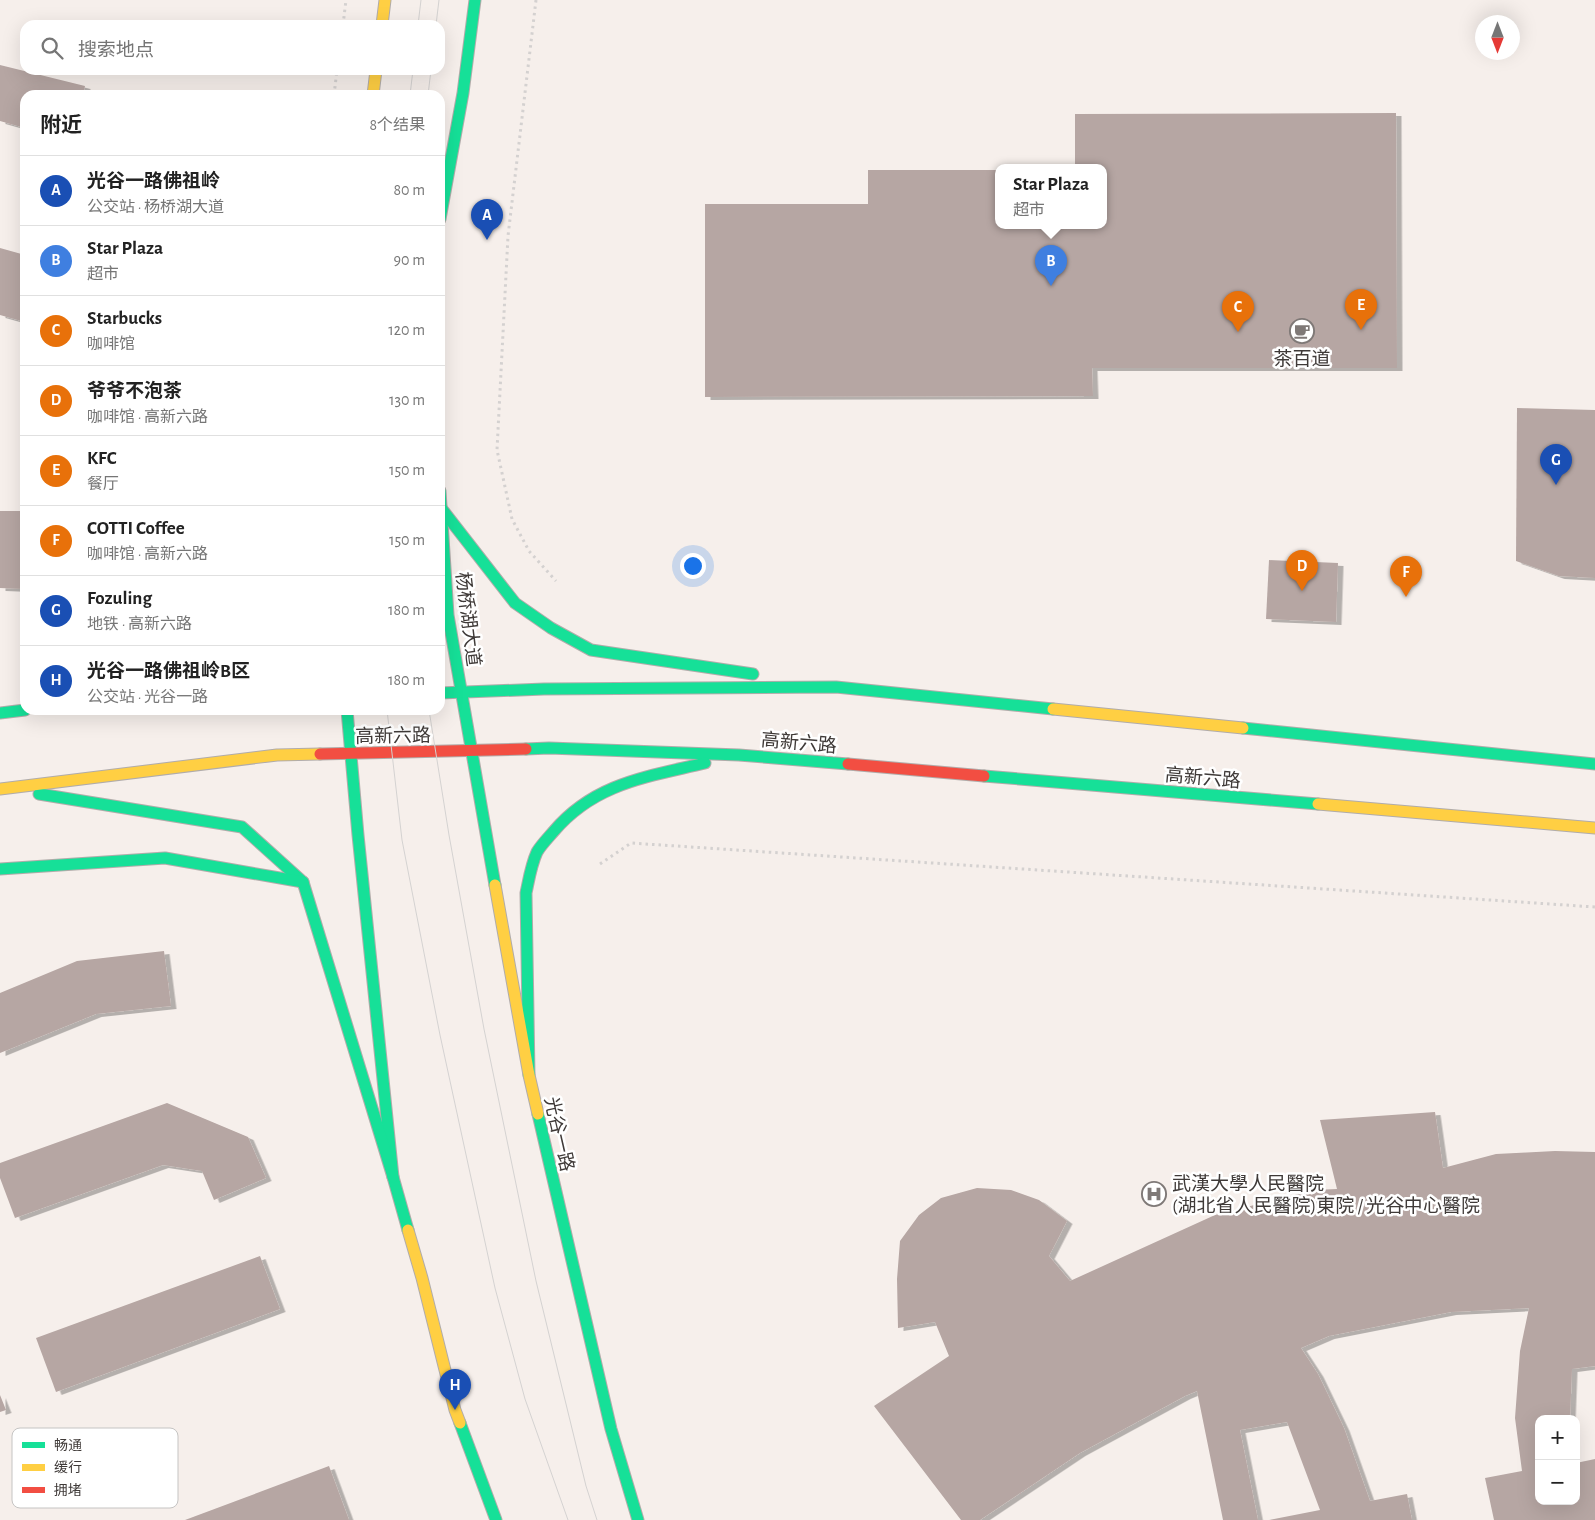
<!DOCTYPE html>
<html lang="zh">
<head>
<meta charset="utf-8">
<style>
	:root { --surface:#fff; --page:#f6f6f6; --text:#222; --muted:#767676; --line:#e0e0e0; --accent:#7f7977 }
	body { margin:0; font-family:"Alegreya Sans","Noto Sans SC",sans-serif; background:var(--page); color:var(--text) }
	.controls { position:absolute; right:15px; bottom:15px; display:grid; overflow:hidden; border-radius:10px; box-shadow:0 5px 20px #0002 }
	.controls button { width:45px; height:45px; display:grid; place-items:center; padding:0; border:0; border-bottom:1px solid var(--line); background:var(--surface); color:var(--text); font:25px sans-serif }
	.compass { position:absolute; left:1475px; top:15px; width:45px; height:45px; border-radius:50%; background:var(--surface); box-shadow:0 5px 20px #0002; rotate:180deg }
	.you { position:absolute; left:692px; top:565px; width:18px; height:18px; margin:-12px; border:4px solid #fff; border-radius:50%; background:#1a73e8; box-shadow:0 0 0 8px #1a73e833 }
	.badge { display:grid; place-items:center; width:32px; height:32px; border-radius:50%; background:var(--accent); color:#fff; font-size:16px; font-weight:700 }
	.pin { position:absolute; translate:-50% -41px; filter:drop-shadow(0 1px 2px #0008) }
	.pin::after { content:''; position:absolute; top:26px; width:18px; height:15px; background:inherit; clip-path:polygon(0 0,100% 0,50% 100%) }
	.popup { position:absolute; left:995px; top:164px; width:112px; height:65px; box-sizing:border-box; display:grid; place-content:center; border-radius:10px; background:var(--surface); filter:drop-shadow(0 1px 4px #0005); font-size:16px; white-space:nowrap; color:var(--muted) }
	.popup b { font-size:19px; color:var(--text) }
	.popup::after { content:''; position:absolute; left:50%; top:100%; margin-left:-10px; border:10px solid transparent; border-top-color:var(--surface) }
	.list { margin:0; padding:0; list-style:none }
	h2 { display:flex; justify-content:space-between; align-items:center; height:65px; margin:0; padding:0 20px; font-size:21px }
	h2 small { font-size:16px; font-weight:400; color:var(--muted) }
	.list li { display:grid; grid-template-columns:32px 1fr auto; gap:15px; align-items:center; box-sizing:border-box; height:70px; padding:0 20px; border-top:1px solid var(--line) }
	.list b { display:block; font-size:19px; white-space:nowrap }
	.list p { margin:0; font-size:16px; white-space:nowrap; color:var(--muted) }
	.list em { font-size:16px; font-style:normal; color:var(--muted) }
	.icon { flex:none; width:28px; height:28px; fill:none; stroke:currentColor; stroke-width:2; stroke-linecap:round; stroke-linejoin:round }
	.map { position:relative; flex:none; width:1595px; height:1520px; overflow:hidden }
	.search { position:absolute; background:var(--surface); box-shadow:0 5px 20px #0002; left:20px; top:20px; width:425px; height:55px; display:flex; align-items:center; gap:12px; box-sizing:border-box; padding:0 18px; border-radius:15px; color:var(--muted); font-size:19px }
	.panel { position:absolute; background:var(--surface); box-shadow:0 5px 20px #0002; left:20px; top:90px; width:425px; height:625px; border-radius:15px }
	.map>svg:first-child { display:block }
	.building { fill:#b6a6a3; filter:url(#shadow) }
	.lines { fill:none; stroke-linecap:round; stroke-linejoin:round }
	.fast-casing { stroke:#b1acaa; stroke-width:13 }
	.slow-casing { stroke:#b1acaa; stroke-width:13 }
	.jam-casing { stroke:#b1acaa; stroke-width:13 }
	.path { stroke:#d4d1d0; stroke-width:3; stroke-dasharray:2.5 4; stroke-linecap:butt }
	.fast { stroke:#16e098; stroke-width:11 }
	.slow { stroke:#ffcf43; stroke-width:11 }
	.jam { stroke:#f24e42; stroke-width:11 }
	.tram { stroke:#d4d2d1; stroke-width:1 }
	.labels { text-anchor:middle; stroke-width:5; stroke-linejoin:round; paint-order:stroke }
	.poi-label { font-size:19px; fill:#3f3a38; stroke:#fff }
	.street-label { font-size:19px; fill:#3f3a38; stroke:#fff }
	.key { fill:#fff; stroke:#c5c4c3; stroke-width:1 }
	.key-label { font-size:14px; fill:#3f3a38 }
</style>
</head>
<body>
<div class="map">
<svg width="1595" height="1520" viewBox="0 0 1595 1520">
	<defs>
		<filter id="shadow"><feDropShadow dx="5.5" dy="3" stdDeviation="0" flood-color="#0004"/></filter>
	</defs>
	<rect width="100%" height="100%" fill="#f6efeb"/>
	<g class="building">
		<polygon points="0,65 85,86 83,95 25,95 25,128 0,121"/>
		<polygon points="1396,113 1397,368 1092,368 1093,396 705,397 705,204 868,204 868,170 998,170 998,225 1104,225 1104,167 1075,167 1075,114"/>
		<polygon points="0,248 25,255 25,322 0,315"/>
		<polygon points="1517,408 1595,410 1595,578 1559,576 1516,561"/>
		<polygon points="0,511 25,511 25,589 0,588"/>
		<polygon points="1269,560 1338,563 1336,622 1266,619"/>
		<polygon points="164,951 171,1006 96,1014 0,1053 0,993 77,961"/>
		<polygon points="167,1103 248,1137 266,1178 214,1200 202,1171 163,1165 15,1218 0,1178 0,1163"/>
		<polygon points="1435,1112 1443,1168 1496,1154 1555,1151 1595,1152 1595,1366 1572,1369 1570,1419 1539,1419 1539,1501 1576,1501 1576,1463 1595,1459 1595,1520 1494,1520 1485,1478 1522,1471 1515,1418 1520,1351 1529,1308 1451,1312 1329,1336 1301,1348 1318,1374 1344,1428 1370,1501 1407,1494 1412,1520 1269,1520 1320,1510 1287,1422 1240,1430 1258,1520 1223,1520 1197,1391 1185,1396 1080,1453 980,1520 961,1520 874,1406 949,1356 935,1322 898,1328 897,1279 900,1241 919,1215 941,1198 977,1188 1011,1190 1039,1200 1067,1221 1049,1256 1070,1281 1215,1215 1314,1190 1337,1189 1320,1120"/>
		<polygon points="260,1256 280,1309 56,1392 36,1338"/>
		<polygon points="0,1395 6,1410 0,1412"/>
		<polygon points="329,1466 349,1520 185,1520"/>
	</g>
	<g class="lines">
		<defs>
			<g id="fast">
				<polyline points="440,219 463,93 475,0"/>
				<polyline points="440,491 448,615 495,885"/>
				<polyline points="441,508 515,603 551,628 591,650 753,674"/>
				<polyline points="440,693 544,689 836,687 1053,709"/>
				<polyline points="347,710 358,835 393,1177 408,1230"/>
				<polyline points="0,713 25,710"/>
				<polyline points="1243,728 1595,764"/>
				<polyline points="526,749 549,748 739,755 848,764"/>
				<polyline points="984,776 1318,804"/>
				<polyline points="39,794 242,827 303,882 393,1177"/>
				<polyline points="0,869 165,858 303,882"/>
				<path d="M529,1075L526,893C529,879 531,865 537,852C541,845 548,838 554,831C595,783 647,777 705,763"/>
				<polyline points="538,1114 611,1429 638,1520"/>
				<polyline points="460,1423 496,1520"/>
			</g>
			<g id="slow">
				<polyline points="382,25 385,0"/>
				<polyline points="373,95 376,70"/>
				<polyline points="1053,709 1243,728"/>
				<polyline points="0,789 277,755 320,754"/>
				<polyline points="1318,804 1595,828"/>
				<polyline points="495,885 529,1075 538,1114"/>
				<polyline points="408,1230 422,1278 455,1410 460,1423"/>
			</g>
			<g id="jam">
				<polyline points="320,754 526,749"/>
				<polyline points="848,764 984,776"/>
			</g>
		</defs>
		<use href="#fast" class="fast-casing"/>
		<use href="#slow" class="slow-casing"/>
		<use href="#jam" class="jam-casing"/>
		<g class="path">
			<polyline points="536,0 508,236 497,450 512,519 529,551 556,581"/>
			<polyline points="343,25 346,0"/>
			<polyline points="334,95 337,70"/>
			<polyline points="600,864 631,843 1595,907"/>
		</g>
		<use href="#fast" class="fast"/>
		<use href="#slow" class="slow"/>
		<use href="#jam" class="jam"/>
		<g class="tram">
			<polyline points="418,25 421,0"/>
			<polyline points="436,25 439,0"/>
			<polyline points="410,95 413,70"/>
			<polyline points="428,95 431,70"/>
			<polyline points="387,710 402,840 440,1035 495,1288 525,1399 568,1520"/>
			<polyline points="429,710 449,835 484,1029 536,1281 586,1486 597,1520"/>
		</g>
	</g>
	<defs>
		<symbol id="cafe-ring" viewBox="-11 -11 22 22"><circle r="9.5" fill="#fff" stroke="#7f7977" stroke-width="1.5"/><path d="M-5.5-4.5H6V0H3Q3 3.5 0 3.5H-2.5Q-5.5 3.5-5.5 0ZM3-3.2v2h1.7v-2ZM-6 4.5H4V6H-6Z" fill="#7f7977"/></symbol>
		<symbol id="hospital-ring" viewBox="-11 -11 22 22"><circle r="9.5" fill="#fff" stroke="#7f7977" stroke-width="1.5"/><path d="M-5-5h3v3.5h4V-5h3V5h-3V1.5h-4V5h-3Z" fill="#7f7977"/></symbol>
	</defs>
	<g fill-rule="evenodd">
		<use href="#cafe-ring" x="1288" y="317" width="28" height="28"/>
		<use href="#hospital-ring" x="1140" y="1180" width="28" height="28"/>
	</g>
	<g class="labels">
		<g class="poi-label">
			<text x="1302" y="365">茶百道</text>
			<text x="1172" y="1190" text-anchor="start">武漢大學人民醫院<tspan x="1172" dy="22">(湖北省人民醫院)東院 / 光谷中心醫院</tspan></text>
		</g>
		<g class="street-label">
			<text transform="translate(469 619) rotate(83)" y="7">杨桥湖大道</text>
			<text transform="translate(393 735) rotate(-1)" y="7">高新六路</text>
			<text transform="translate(799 742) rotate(5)" y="7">高新六路</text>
			<text transform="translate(1203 777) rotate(5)" y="7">高新六路</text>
			<text transform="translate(560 1134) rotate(77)" y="7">光谷一路</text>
		</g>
	</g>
	<rect x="12" y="1428" width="166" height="80" rx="8" class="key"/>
	<rect x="22" y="1442" width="23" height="6" fill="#16e098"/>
	<rect x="22" y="1464" width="23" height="7" fill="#ffcf43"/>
	<rect x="22" y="1487" width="23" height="6" fill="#f24e42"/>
	<g class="key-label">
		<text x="54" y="1450">畅通</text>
		<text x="54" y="1472">缓行</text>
		<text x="54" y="1495">拥堵</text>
	</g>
</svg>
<div class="controls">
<button>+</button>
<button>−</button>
</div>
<svg class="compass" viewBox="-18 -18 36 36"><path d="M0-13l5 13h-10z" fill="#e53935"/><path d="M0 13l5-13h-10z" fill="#767676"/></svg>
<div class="you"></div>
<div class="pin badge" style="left:487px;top:240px;background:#1a4fb4">A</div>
<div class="pin badge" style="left:1051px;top:286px;background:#3f7fe0">B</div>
<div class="popup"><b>Star Plaza</b>超市</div>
<div class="pin badge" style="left:1238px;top:332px;background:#e8710a">C</div>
<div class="pin badge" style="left:1302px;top:591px;background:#e8710a">D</div>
<div class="pin badge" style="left:1361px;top:330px;background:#e8710a">E</div>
<div class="pin badge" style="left:1406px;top:597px;background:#e8710a">F</div>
<div class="pin badge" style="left:1556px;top:485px;background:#1a4fb4">G</div>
<div class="pin badge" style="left:455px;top:1410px;background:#1a4fb4">H</div>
<div class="search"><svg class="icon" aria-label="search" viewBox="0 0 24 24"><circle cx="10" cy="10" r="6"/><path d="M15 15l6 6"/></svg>搜索地点</div>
<section class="panel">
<h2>附近<small>8个结果</small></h2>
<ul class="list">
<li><span class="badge" style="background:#1a4fb4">A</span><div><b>光谷一路佛祖岭</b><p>公交站 · 杨桥湖大道</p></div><em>80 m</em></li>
<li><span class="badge" style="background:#3f7fe0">B</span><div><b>Star Plaza</b><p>超市</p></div><em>90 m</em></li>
<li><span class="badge" style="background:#e8710a">C</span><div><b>Starbucks</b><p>咖啡馆</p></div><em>120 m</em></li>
<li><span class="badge" style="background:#e8710a">D</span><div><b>爷爷不泡茶</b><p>咖啡馆 · 高新六路</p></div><em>130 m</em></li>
<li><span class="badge" style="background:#e8710a">E</span><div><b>KFC</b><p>餐厅</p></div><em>150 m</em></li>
<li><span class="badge" style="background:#e8710a">F</span><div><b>COTTI Coffee</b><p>咖啡馆 · 高新六路</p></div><em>150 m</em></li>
<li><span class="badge" style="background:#1a4fb4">G</span><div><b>Fozuling</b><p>地铁 · 高新六路</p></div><em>180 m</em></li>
<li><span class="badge" style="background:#1a4fb4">H</span><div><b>光谷一路佛祖岭B区</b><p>公交站 · 光谷一路</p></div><em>180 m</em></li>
</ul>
</section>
</div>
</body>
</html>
